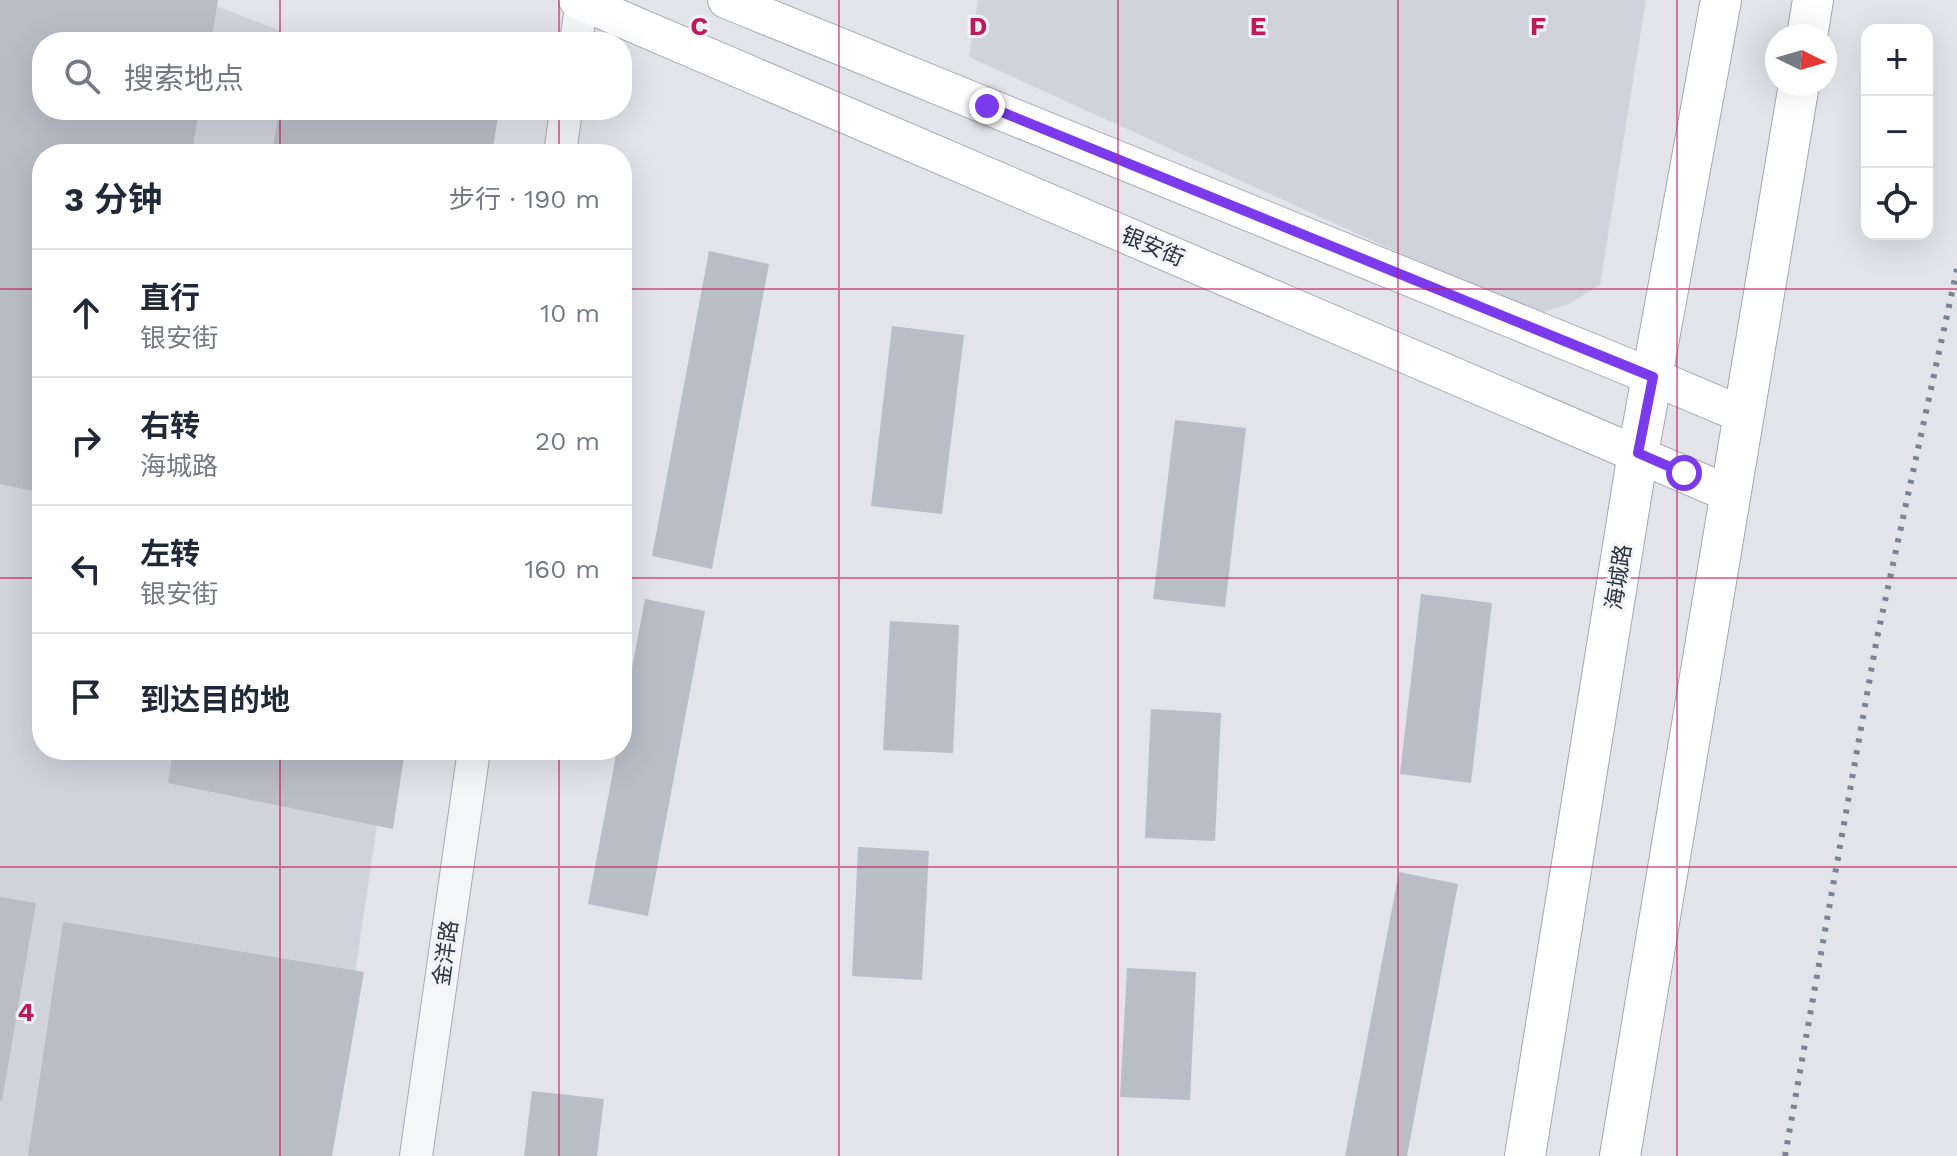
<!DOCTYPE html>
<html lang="zh">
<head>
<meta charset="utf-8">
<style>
	:root { --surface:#fff; --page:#f6f6f7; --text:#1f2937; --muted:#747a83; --line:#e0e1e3 }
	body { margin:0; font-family:"Work Sans","Noto Sans SC",sans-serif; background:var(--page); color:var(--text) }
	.controls { position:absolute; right:24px; top:24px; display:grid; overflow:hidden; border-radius:16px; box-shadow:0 8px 32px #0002 }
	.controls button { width:72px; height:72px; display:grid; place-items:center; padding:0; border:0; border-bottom:2px solid var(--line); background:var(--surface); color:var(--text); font:40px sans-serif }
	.compass { position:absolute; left:1765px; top:24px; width:72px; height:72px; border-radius:50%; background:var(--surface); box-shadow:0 8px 32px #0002; rotate:95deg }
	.stop { position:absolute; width:24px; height:24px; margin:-18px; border:6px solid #7c3aed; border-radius:50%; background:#fff }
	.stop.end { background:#7c3aed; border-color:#fff; box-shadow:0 2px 8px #0008 }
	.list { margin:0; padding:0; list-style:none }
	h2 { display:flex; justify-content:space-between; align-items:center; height:104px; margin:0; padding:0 32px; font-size:34px }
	h2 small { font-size:26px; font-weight:400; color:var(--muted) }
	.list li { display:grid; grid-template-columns:52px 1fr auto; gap:24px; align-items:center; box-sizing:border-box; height:128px; padding:0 32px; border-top:2px solid var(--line) }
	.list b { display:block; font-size:30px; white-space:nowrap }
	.list p { margin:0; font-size:26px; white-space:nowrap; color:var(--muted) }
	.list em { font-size:26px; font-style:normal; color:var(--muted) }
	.icon { flex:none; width:44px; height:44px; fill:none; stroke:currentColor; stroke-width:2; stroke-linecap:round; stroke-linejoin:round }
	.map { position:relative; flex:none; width:1957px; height:1156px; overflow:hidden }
	.search { position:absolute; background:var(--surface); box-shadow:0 8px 32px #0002; left:32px; top:32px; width:600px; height:88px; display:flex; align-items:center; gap:20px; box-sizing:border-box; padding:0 28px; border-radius:32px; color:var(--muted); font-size:30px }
	.panel { position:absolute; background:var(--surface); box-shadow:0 8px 32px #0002; left:32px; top:144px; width:600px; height:616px; border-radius:32px }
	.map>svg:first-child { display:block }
	.built { fill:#d0d3dc }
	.building { fill:#b9bdc7 }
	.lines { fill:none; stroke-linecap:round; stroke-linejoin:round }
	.tertiary-casing { stroke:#a7abb4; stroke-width:34 }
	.secondary-casing { stroke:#a7abb4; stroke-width:38 }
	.primary-casing { stroke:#a1a8b6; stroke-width:42 }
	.tertiary { stroke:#f5f6f8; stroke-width:32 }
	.secondary { stroke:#fff; stroke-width:36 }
	.primary { stroke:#fff; stroke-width:40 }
	.rail { stroke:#7b8294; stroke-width:6; stroke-dasharray:4 8; stroke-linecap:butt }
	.route { stroke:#7c3aed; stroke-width:10 }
	.grid { fill:none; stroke:#c2185b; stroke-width:2; stroke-opacity:0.55 }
	.labels { text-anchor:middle; stroke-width:6; stroke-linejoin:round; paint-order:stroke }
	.street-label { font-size:22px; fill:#2a3142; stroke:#f2f4f8 }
	.grid-label { font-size:26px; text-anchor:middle; font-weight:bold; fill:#c2185b; stroke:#f2f4f8; stroke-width:6; stroke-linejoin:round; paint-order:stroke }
</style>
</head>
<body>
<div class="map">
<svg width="1957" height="1156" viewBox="0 0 1957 1156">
	<rect width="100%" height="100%" fill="#e2e4ea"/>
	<g class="built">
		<polygon points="0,0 201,0 309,42 42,42 42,110 482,110 476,154 42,154 42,750 388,750 328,1156 0,1156"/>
		<polygon points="978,0 1646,0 1600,285 1569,304 1539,314 1472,286 969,57"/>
	</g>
	<g class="building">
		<polygon points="0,0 218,0 211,42 42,42 42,110 199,110 192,154 42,154 42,493 0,484"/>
		<polygon points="279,110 499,110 492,154 272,154"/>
		<polygon points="709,251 769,264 712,569 652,556"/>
		<polygon points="892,326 964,335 942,514 871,506"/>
		<polygon points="1175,420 1246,428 1225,607 1153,599"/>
		<polygon points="1421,594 1492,603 1471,783 1400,774"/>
		<polygon points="645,599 705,611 648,916 588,904 617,750 622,750 622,721"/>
		<polygon points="890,621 959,625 953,753 883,750"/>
		<polygon points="1151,709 1221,713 1215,841 1145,838"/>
		<polygon points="173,750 405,750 393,829 168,783"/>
		<polygon points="858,847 929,851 922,980 852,976"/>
		<polygon points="1399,872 1458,884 1407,1156 1345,1156"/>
		<polygon points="0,897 36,903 2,1101 0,1101"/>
		<polygon points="63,922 364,972 332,1156 28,1156"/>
		<polygon points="1127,968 1196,972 1190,1100 1120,1097"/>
		<polygon points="532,1091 604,1099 597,1156 524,1156"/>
	</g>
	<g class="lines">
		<defs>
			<g id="tertiary">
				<polyline points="576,42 582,0"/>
				<polyline points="560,154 566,110"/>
				<polyline points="416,1156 474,750"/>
			</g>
			<g id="secondary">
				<polyline points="577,0 1730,494"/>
				<polyline points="726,0 1653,377 1743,415"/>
			</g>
			<g id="primary">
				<polyline points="1807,36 1813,0"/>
				<polyline points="1525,1156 1638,453 1721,0"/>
				<polyline points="1620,1156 1799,84"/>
			</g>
		</defs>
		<use href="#tertiary" class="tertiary-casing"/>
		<use href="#secondary" class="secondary-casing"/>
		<use href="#primary" class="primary-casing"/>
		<use href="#tertiary" class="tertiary"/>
		<use href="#secondary" class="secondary"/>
		<use href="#primary" class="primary"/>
		<polyline class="rail" points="1785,1156 1877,638 1957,269"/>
	</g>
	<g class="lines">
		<polyline class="route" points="987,106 1653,377 1638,453 1684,473"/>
	</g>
	<path class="grid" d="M280,0V42M559,0V42M839,0V1156M1118,0V1156M1398,0V1156M1677,0V1156M280,110V154M559,110V154M0,289H42M622,289H1957M0,578H42M622,578H1957M280,750V1156M559,750V1156M0,867H1957"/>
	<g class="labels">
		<g class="street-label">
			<text transform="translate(1153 246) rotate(23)" y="8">银安街</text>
			<text transform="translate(1618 577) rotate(-81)" y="8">海城路</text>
			<text transform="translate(445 953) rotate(-82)" y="8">金洋路</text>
		</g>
	</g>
	<g class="grid-label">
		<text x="699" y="35">C</text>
		<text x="978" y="35">D</text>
		<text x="1258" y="35">E</text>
		<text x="1538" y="35">F</text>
		<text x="26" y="1021">4</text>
	</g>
</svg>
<div class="controls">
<button>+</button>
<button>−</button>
<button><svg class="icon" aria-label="locate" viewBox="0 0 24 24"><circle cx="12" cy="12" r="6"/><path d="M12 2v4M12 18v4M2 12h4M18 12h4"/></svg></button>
</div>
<svg class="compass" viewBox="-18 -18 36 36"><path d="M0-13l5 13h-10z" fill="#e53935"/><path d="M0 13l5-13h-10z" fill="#747a83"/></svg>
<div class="stop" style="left:1684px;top:473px"></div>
<div class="stop end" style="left:987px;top:106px"></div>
<div class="search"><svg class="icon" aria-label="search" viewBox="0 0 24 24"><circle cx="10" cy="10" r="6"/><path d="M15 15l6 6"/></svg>搜索地点</div>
<section class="panel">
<h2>3 分钟<small>步行 · 190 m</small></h2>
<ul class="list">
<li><svg class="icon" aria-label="ahead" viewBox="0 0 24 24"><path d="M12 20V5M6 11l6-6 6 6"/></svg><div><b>直行</b><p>银安街</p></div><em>10 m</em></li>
<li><svg class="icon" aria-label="right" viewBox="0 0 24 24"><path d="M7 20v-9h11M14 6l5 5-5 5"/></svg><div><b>右转</b><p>海城路</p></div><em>20 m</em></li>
<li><svg class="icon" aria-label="left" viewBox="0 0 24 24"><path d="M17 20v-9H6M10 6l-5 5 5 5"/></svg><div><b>左转</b><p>银安街</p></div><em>160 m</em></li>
<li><svg class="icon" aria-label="arrive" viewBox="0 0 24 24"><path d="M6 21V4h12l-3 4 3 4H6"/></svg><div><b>到达目的地</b></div></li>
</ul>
</section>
</div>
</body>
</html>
